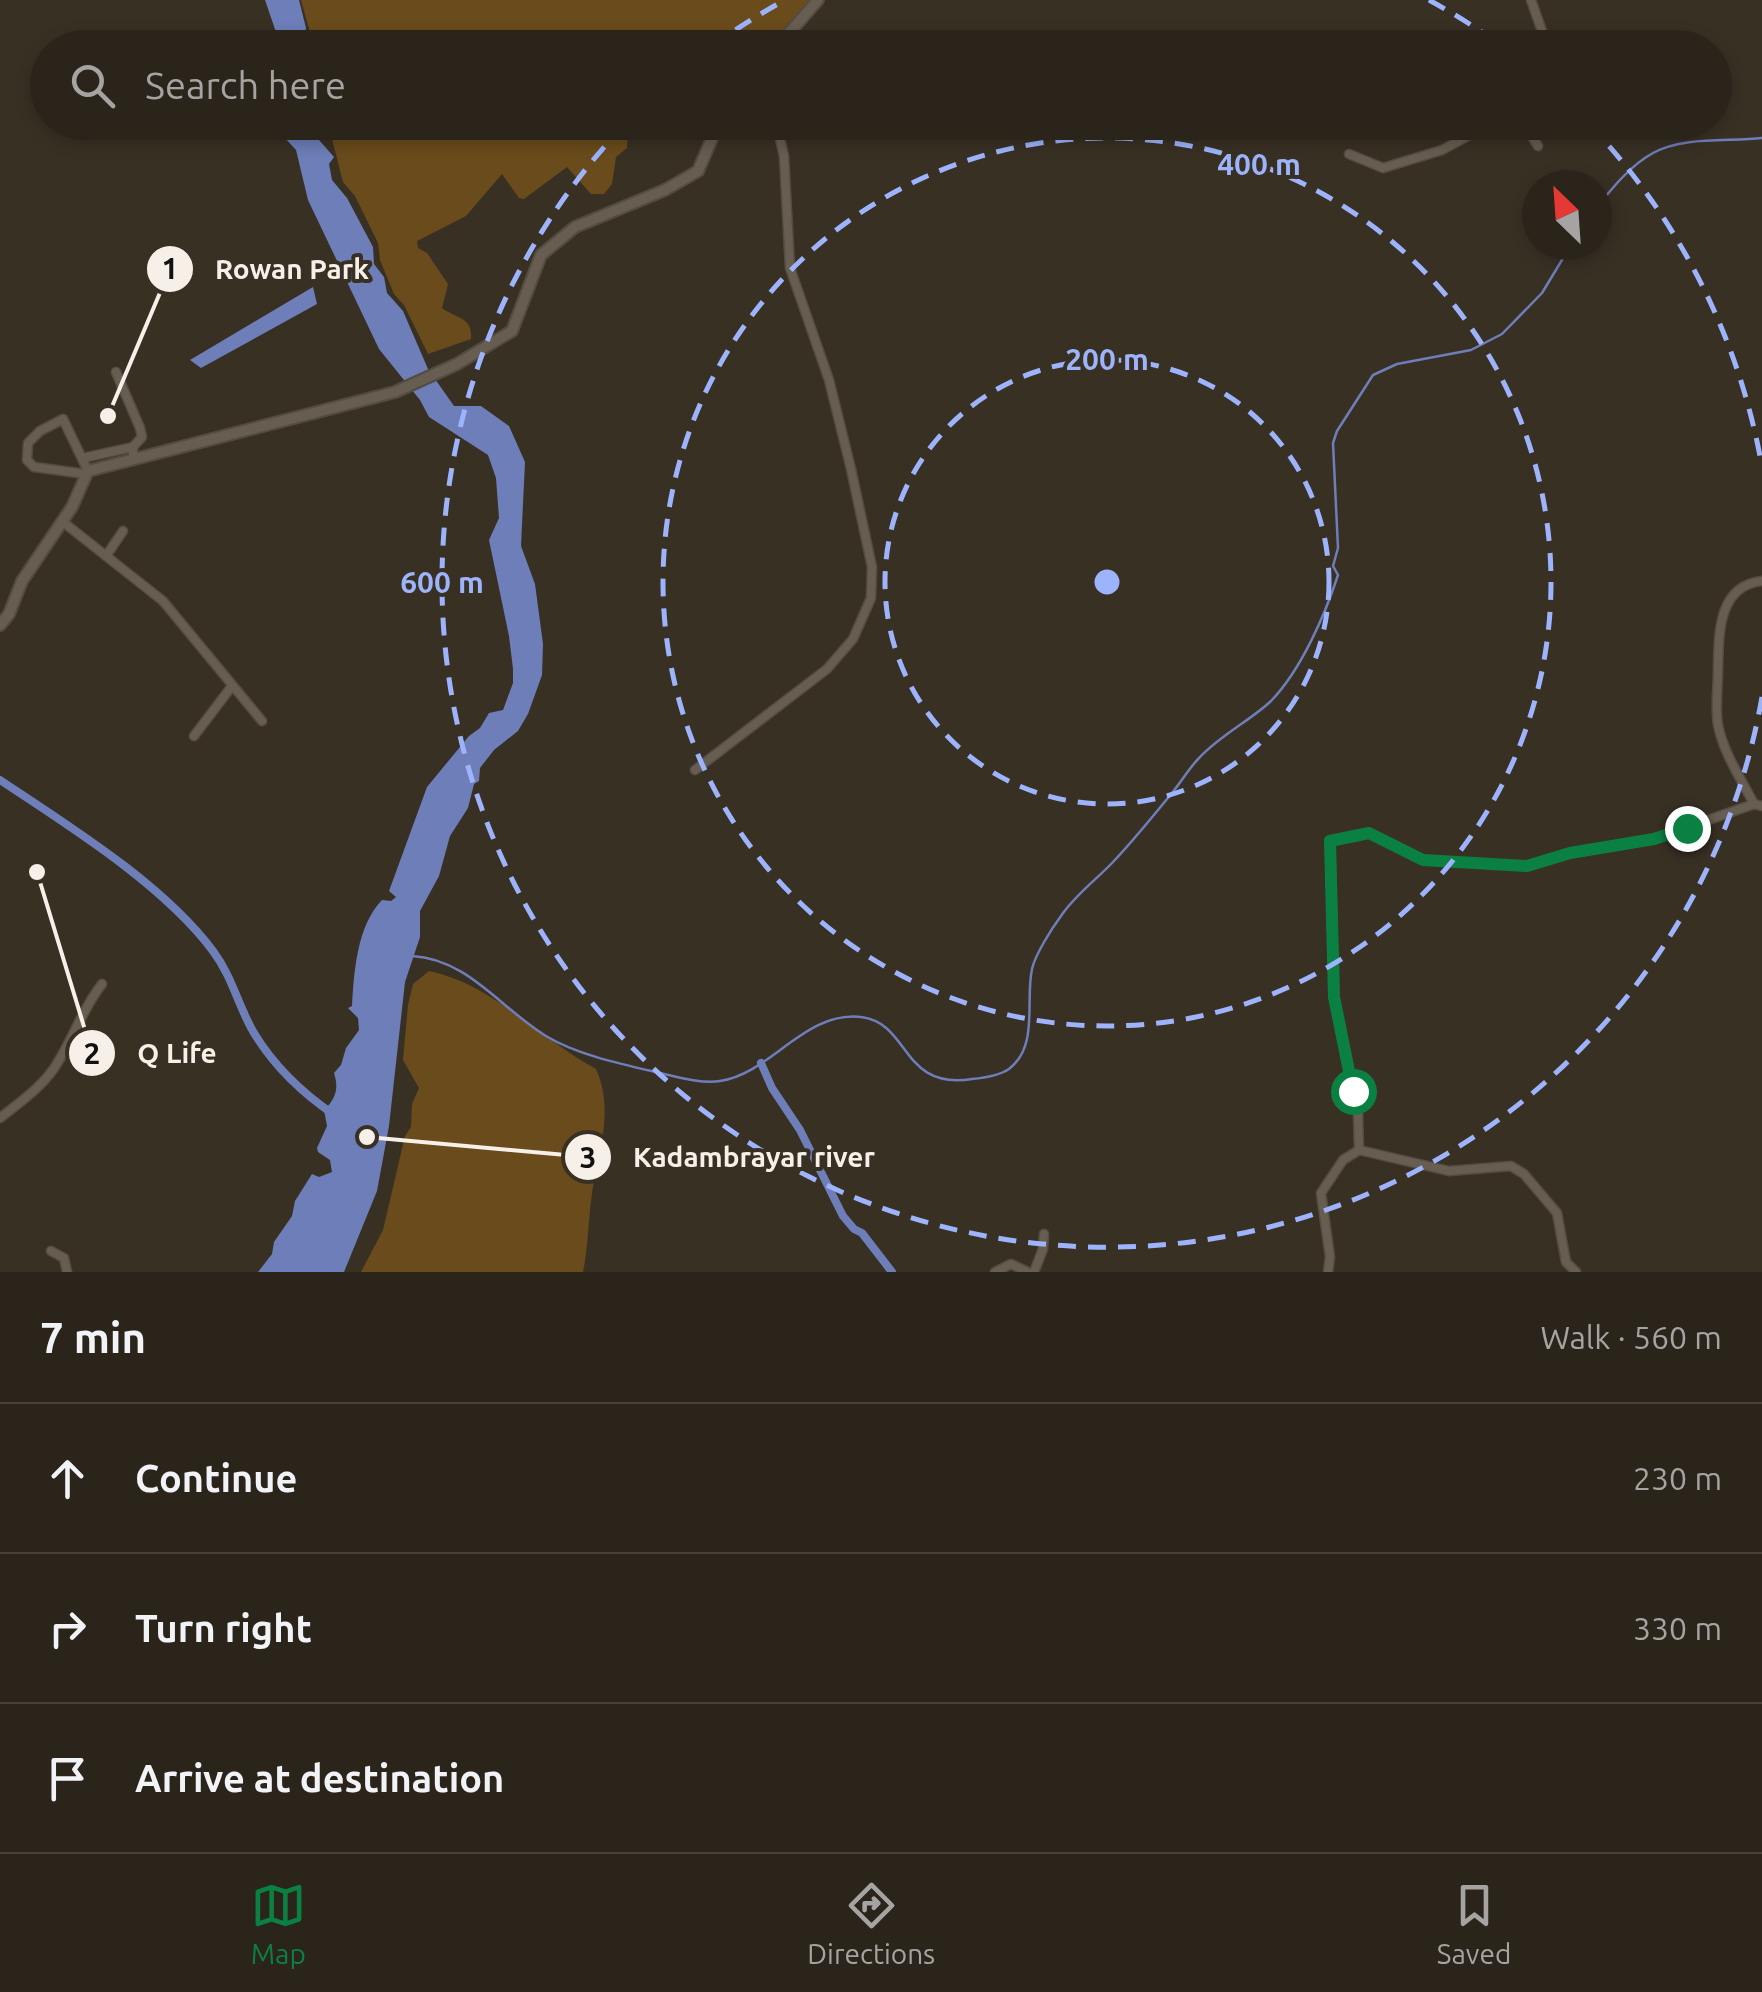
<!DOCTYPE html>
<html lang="en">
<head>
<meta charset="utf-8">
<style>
	:root { --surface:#2b241b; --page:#373028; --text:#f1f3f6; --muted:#a6a4a3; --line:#47413a; --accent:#0b8043 }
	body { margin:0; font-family:Ubuntu,sans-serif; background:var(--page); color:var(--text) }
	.compass { position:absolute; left:1522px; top:170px; width:90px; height:90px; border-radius:50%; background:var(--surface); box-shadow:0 5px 15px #0003; rotate:335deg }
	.stop { position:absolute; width:30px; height:30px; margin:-22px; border:8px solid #0b8043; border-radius:50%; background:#fff }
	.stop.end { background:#0b8043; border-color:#fff; box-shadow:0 2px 10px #0008 }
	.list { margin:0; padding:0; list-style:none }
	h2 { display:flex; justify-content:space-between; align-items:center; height:130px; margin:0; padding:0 40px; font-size:42px }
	h2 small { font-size:32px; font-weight:400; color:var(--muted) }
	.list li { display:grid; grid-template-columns:65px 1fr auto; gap:30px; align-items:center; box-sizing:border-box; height:150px; padding:0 40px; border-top:2px solid var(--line) }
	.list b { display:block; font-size:38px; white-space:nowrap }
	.list em { font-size:32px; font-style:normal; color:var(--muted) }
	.icon { flex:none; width:55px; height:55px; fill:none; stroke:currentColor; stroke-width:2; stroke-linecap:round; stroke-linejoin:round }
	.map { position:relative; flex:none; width:1762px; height:1272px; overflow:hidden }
	.search { position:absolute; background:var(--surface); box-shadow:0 5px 15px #0003; left:30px; right:30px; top:30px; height:110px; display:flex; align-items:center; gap:25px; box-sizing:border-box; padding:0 35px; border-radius:55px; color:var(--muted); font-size:38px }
	.sheet { height:580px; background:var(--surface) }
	nav { display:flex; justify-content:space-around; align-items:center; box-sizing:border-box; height:140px; border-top:2px solid var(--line); background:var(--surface); font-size:28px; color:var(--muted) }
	nav a { display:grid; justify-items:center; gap:5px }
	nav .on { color:var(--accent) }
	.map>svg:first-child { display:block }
	.green { fill:#6a4b1c }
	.water { fill:#6d7eb9 }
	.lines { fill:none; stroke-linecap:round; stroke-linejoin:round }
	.stream { stroke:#6d7eb9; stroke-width:2.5 }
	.canal { stroke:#6d7eb9; stroke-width:8 }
	.minor-casing { stroke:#534c42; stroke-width:11 }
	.secondary-casing { stroke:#534c42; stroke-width:14 }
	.minor { stroke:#675d51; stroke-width:8 }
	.secondary { stroke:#675d51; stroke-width:10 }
	.route { stroke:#0b8043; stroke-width:12 }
	.ring { fill:none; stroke:#9db4fd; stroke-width:5; stroke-dasharray:18 12 }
	.centre { fill:#9db4fd; stroke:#393024; stroke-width:5 }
	.ring-label { font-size:30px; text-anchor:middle; font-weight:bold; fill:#9db4fd; stroke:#393024; stroke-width:8; stroke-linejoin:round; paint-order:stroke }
	.leader { fill:none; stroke:#f6f0e9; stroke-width:4 }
	.callout-dot { fill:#f6f0e9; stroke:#393024; stroke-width:4 }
	.mark-label { font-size:30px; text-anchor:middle; font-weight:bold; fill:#111 }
	.callout-label { font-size:28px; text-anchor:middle; font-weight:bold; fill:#f6f0e9; stroke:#393024; stroke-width:8; stroke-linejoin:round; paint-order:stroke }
</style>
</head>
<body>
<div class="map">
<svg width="1762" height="1272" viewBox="0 0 1762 1272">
	<rect width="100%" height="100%" fill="#393024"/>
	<g class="green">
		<polygon points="301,0 810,0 767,48 745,47 735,39 724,39 712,48 644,47 641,44 636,48 314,47"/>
		<path d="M328,123V122L629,123L627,148L616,157L612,184L604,194H591L567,167L524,199L519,198L502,174L466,216L417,241L418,248L427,253L448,284L442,308C457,319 473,317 471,339L428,354L404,305L394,294L380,260L378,243L355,196L343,182Z"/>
		<path d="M429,971C493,984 540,1039 596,1069C616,1114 596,1156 591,1201C588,1225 588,1248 583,1272H361L383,1230L405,1136L411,1127L412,1104L419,1088L403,1060L408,1005L413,984Z"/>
	</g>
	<g class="water">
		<polygon points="265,0 299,0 306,28 303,47 281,47"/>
		<path d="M284,123H319V140L334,157L329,164L332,180L347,198L373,247L374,264L384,277L387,293L403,311L428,369L454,406H481L509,426L525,462L521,546L535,584L543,644L542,675L528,714L518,731L494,750L480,768L479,781L474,784L468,808L450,836L439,876L420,911V937L405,982L389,1126L377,1191L344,1272H258L272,1254L274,1242L292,1216L295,1201L312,1174L319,1177L332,1172L330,1160L318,1152L317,1148L327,1126L324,1110C336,1099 339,1088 334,1073L341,1065L346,1048L359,1030L358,1018L348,1008L352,1006C354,971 357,926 382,900L391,901L396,897L389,891L427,787L469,736L480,728L489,713L503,710L513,683V669L509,636L489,540L499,518L496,478L488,455L429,417L420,400L379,349L308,200L296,150L285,138Z"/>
		<polygon points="313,287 317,304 201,368 190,360"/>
	</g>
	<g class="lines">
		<g class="stream">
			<path d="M1597,207C1613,187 1631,165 1653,153C1684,136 1729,142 1762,138"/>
			<path d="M412,956C468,959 500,1008 546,1036C577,1055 625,1065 660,1073C677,1077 703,1084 720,1081C772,1073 804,1011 861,1017C911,1023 900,1090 972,1079C983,1078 1000,1075 1009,1069C1039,1046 1025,1001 1032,969C1035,955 1052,928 1061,916C1075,895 1096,880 1113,862C1134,840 1153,816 1172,793C1182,781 1189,768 1200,757C1222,734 1251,720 1271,701C1301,670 1325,615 1338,575L1333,566L1338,548L1333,443L1337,431L1373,375L1397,364L1471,350L1502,334L1542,293L1571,245"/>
		</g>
		<g class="canal">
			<path d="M0,780C69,826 163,884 213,951C233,978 238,1006 254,1033C274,1066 301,1092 333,1114"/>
			<polyline points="761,1063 772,1088 800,1130 843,1216 854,1229 862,1233 892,1272"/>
		</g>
		<defs>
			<g id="minor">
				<polyline points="1531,0 1548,48"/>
				<polyline points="1523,122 1538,146"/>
				<polyline points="1349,154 1383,168 1442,150 1494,122"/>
				<polyline points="116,372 140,428 142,437 133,447 133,458"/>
				<polyline points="83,458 133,447"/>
				<polyline points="86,474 34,467 27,460 28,443 40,431 63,419 88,471"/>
				<polyline points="63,522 163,601 262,721"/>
				<polyline points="106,556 123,531"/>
				<polyline points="194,736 232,686"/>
				<polyline points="695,770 827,669 853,639 871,598 872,567 851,469 829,380 790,268 784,156 776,122"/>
				<path d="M1754,804C1741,779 1723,752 1718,725C1715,708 1718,687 1718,669C1719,635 1717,586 1762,581"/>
				<path d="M0,1118C20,1102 45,1085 58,1062C74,1036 83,1008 102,984"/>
				<polyline points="1359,1150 1358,1113 1334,997 1330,841 1369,833 1423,860 1527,866 1571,853 1654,839 1754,804 1762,806"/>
				<polyline points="51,1251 64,1258 67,1272"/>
				<polyline points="995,1272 1011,1264 1028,1272"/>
				<polyline points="1034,1272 1043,1249 1044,1234"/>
				<polyline points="1328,1272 1330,1257 1321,1193 1343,1160 1359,1150 1449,1171 1511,1166 1524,1174 1557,1213 1566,1262 1576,1272"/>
			</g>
			<g id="secondary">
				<polyline points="776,48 818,0"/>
				<polyline points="0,625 9,614 22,581 72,507 88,471 395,392 457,364 512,331 541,255 575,227 665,190 698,171 719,122"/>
			</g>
		</defs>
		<use href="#minor" class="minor-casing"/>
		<use href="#secondary" class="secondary-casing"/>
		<use href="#minor" class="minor"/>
		<use href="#secondary" class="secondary"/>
	</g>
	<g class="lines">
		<polyline class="route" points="1353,1091 1334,997 1330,841 1369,833 1423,860 1527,866 1570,853 1654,839 1687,828"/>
	</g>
	<g class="ring">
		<circle cx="1107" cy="582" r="222"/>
		<circle cx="1107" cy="582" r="444"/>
		<path d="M1762 697A665 665 0 1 1 625 124M711 47A665 665 0 0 1 785 0M1429 0A665 665 0 0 1 1503 47M1589 124A665 665 0 0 1 1762 467"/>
	</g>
	<circle cx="1107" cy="582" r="15" class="centre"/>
	<g class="ring-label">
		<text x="1259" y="175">400 m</text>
		<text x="1107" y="370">200 m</text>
		<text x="442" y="593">600 m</text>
	</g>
	<path class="leader" d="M108 416L170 269M37 872L92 1053M367 1137L588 1157"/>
	<g class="callout-dot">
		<circle cx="108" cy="416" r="10"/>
		<circle cx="37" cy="872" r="10"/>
		<circle cx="367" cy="1137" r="10"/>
		<circle cx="170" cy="269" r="25"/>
		<circle cx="92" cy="1053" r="25"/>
		<circle cx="588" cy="1157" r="25"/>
	</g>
	<g class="mark-label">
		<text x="170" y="279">1</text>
		<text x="92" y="1064">2</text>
		<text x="588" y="1168">3</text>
	</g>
	<g class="callout-label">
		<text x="292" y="279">Rowan Park</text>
		<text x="177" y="1063">Q Life</text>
		<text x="754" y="1167">Kadambrayar river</text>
	</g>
</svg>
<svg class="compass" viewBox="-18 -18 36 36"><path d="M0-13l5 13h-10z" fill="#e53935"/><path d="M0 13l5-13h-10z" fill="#a6a4a3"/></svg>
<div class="stop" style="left:1353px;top:1091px"></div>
<div class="stop end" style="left:1687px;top:828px"></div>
<div class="search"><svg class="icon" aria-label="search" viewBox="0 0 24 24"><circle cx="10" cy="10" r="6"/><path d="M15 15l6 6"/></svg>Search here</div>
</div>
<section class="sheet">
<h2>7 min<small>Walk · 560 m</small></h2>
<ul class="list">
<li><svg class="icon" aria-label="ahead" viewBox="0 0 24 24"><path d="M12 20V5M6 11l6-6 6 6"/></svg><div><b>Continue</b></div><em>230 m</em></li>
<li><svg class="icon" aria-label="right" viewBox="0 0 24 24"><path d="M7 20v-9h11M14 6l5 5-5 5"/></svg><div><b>Turn right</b></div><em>330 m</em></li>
<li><svg class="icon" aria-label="arrive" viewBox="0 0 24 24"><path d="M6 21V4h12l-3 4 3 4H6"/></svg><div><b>Arrive at destination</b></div></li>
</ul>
</section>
<nav>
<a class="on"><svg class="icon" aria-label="map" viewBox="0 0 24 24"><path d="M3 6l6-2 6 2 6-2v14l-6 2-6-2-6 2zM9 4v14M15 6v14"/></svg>Map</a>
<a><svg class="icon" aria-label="directions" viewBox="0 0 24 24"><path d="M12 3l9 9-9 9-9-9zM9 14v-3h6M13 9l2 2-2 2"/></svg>Directions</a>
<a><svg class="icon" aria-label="saved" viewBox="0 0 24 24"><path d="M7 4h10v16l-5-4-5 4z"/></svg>Saved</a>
</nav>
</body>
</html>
